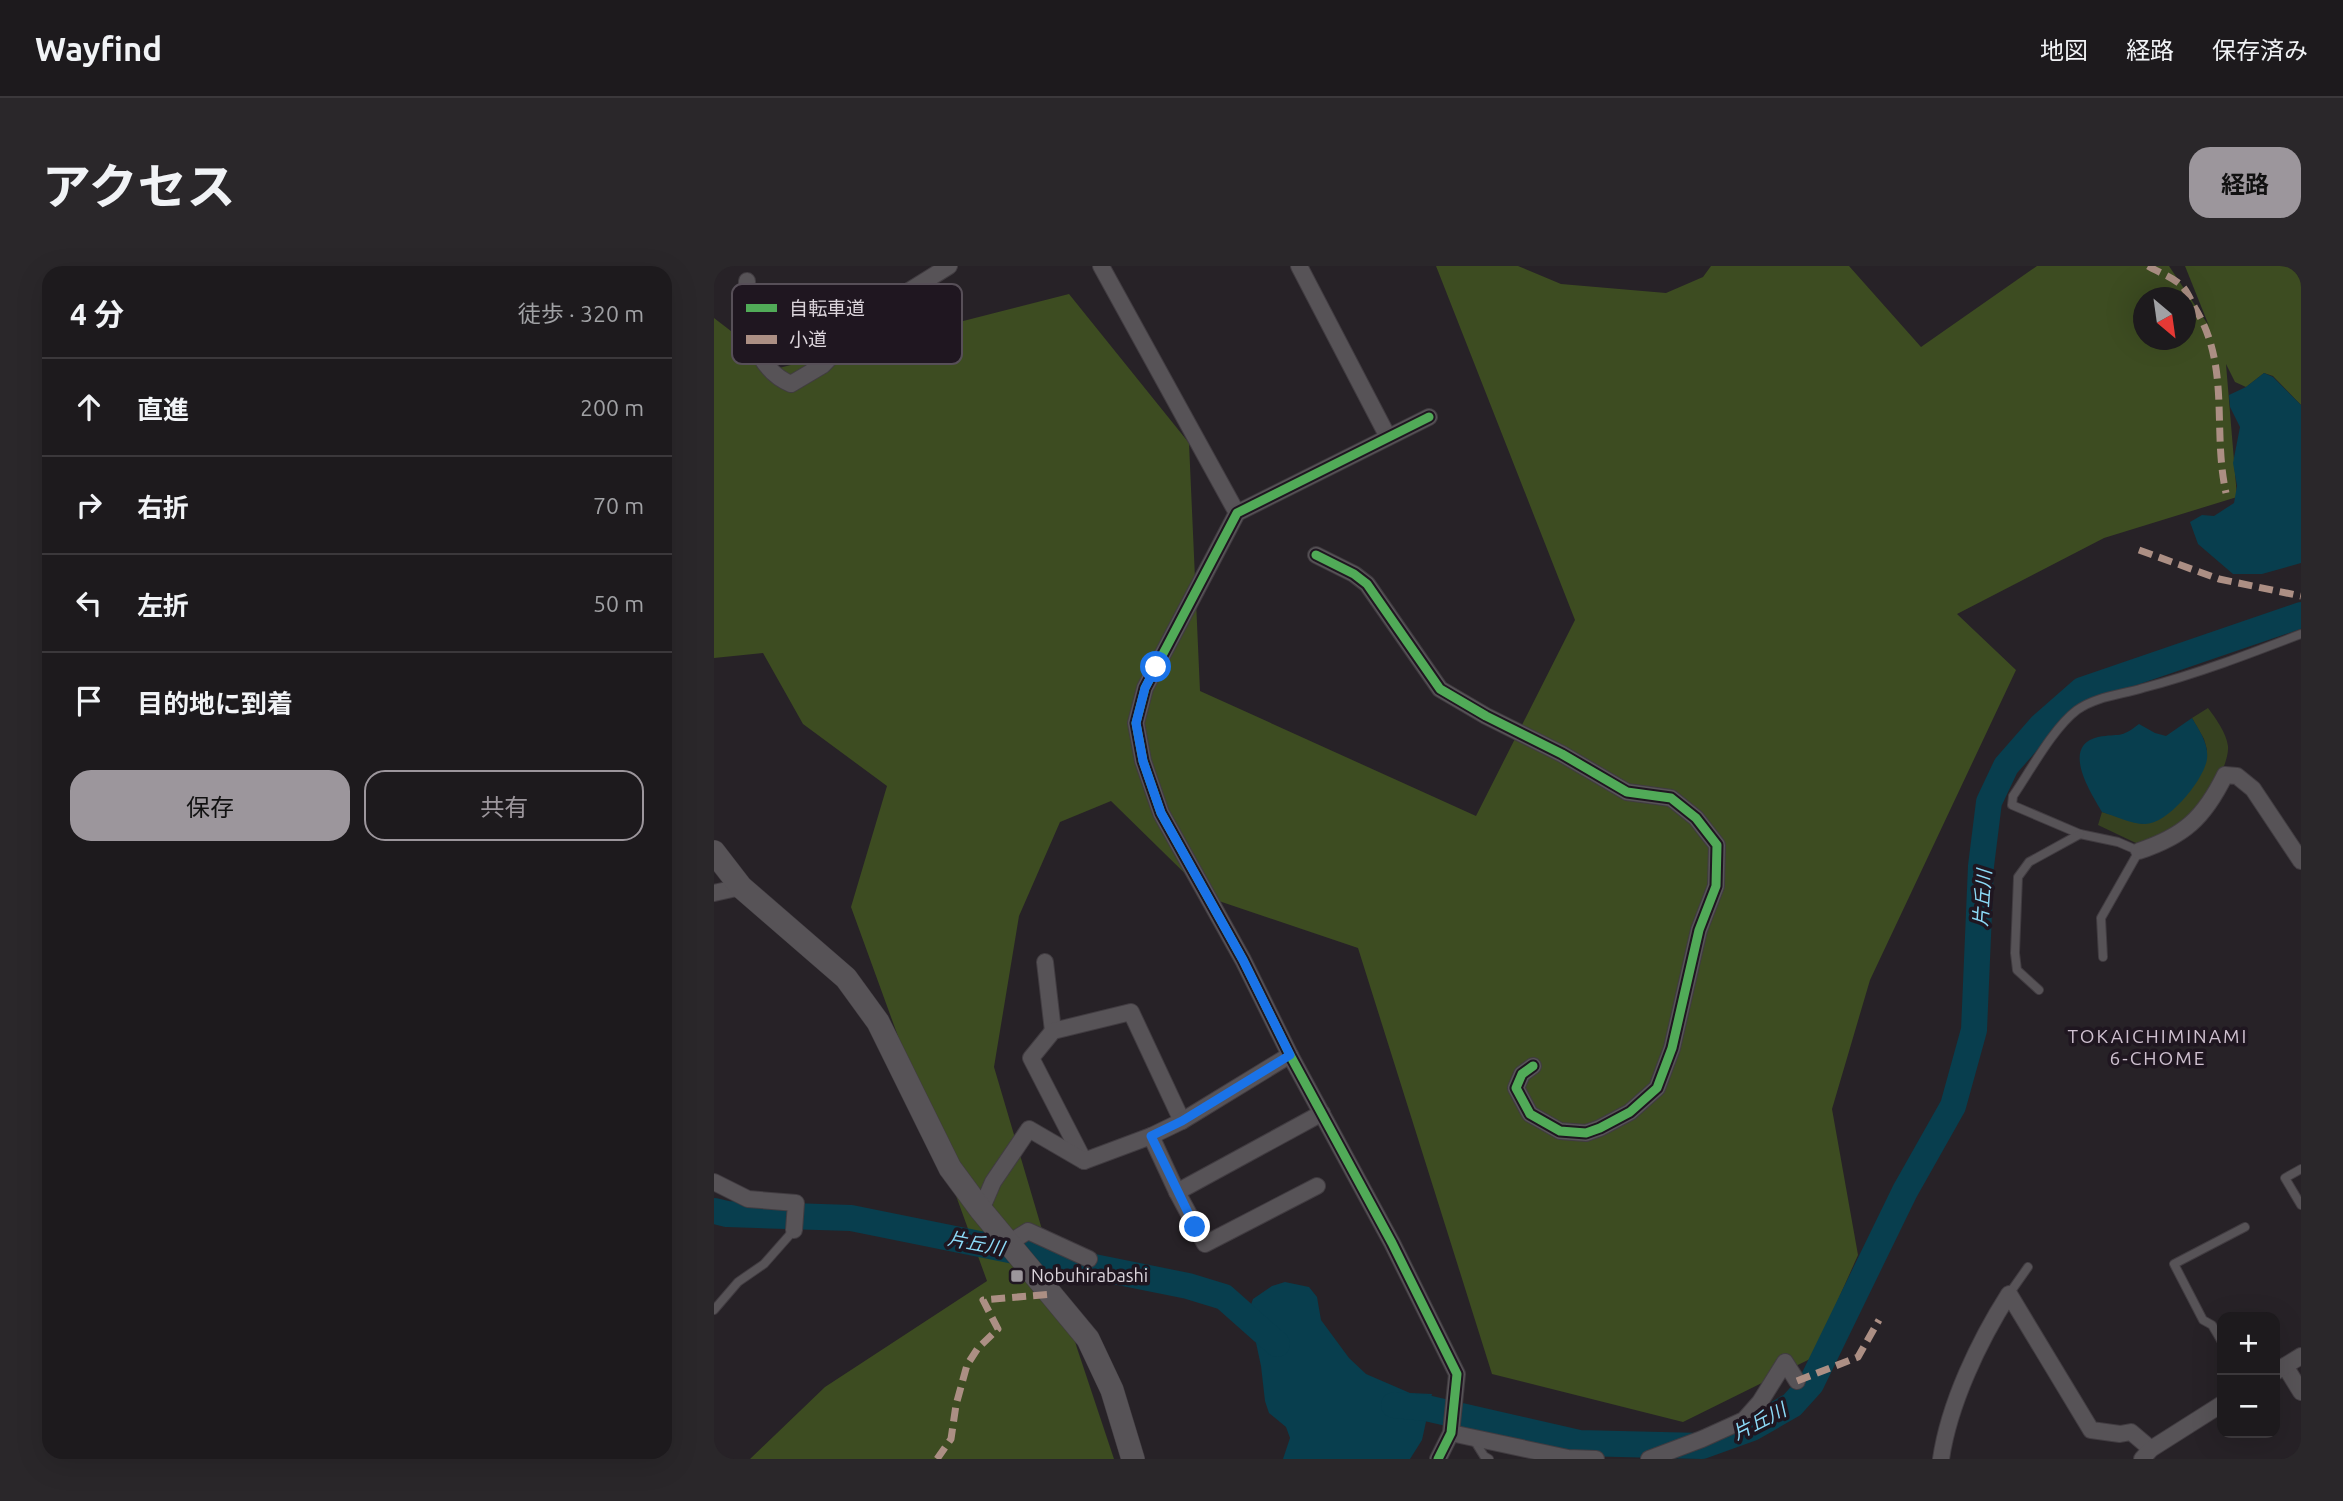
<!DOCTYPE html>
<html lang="ja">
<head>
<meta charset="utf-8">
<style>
	:root { --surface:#1d1a1d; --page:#2a272a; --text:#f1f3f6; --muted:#a0a1a4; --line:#3b383b; --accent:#9c969c }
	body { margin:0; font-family:Ubuntu,"Noto Sans JP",sans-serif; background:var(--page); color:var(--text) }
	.controls { position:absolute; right:21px; bottom:21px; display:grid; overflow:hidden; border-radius:14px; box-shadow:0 7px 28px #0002 }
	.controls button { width:63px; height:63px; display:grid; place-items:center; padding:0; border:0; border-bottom:2px solid var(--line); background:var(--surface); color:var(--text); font:35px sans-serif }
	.compass { position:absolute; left:1419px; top:21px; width:63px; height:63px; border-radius:50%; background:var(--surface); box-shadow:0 7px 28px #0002; rotate:151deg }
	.stop { position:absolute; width:21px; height:21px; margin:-16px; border:5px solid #1a73e8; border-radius:50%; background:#fff }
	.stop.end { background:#1a73e8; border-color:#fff; box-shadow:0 2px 7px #0008 }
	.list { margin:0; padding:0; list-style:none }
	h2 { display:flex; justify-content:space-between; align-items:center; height:91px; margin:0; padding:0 28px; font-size:30px }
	h2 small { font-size:23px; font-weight:400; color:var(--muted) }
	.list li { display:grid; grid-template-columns:46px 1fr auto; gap:21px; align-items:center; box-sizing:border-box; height:98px; padding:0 28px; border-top:2px solid var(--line) }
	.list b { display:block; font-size:26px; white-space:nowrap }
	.list em { font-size:23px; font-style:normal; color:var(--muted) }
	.actions { display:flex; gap:14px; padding:21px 28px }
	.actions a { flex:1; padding:16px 0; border:2px solid var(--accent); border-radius:21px; text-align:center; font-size:24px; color:var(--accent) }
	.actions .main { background:var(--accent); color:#111 }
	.icon { flex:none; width:38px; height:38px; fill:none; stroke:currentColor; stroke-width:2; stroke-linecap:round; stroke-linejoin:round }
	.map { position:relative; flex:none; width:1587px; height:1193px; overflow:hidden; border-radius:21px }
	header { display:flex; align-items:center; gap:42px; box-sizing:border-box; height:98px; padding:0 35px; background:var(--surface); border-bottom:2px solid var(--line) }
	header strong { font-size:33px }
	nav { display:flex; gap:38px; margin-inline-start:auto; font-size:24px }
	.intro { display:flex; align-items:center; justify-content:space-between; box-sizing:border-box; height:168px; padding:0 42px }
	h1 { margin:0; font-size:49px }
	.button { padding:18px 32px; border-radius:21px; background:var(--accent); color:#111; font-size:24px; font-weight:700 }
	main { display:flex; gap:42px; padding:0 42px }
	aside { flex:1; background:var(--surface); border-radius:21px; box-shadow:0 7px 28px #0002 }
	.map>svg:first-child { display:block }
	.green { fill:#364120 }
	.forest { fill:#3d4c21; fill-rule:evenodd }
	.water { fill:#083e4e }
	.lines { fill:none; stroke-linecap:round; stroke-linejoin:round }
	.river { stroke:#083e4e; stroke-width:26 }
	.lane-casing { stroke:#413c41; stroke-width:10 }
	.street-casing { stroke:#413c41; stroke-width:18 }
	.secondary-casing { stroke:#413c41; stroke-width:24 }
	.lane { stroke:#575357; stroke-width:8 }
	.street { stroke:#575357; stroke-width:16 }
	.secondary { stroke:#575357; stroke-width:23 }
	.quiet { stroke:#ac8f84; stroke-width:7; stroke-dasharray:14 7; stroke-linecap:butt }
	.cycleway-casing { stroke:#1f1620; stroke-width:13 }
	.cycleway { stroke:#51ab58; stroke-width:9 }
	.route { stroke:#1a73e8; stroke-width:9 }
	.poi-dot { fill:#9c969c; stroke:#1f1620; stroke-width:2.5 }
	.labels { text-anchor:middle; stroke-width:7; stroke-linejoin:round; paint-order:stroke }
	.poi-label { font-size:18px; fill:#dbd4db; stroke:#1f1620; text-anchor:start }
	.water-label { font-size:19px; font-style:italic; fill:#8cdaf7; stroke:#1f1620 }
	.neighbourhood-label { font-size:19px; letter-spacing:2px; fill:#cfc1d0; stroke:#1f1620 }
	.key { fill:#1f1620; stroke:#574f58; stroke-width:2 }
	.key-label { font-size:19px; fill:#dbd4db }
</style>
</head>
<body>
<header>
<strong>Wayfind</strong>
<nav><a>地図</a><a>経路</a><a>保存済み</a></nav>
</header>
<div class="intro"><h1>アクセス</h1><a class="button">経路</a></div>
<main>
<aside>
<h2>4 分<small>徒歩 · 320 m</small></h2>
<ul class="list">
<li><svg class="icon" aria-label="ahead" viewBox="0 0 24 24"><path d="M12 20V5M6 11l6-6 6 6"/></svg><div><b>直進</b></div><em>200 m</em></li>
<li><svg class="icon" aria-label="right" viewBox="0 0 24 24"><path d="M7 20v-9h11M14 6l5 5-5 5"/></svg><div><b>右折</b></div><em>70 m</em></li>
<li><svg class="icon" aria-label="left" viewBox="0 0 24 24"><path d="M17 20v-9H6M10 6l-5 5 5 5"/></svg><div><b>左折</b></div><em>50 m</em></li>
<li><svg class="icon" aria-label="arrive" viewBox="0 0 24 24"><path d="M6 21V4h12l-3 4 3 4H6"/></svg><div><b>目的地に到着</b></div></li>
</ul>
<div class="actions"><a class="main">保存</a><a>共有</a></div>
</aside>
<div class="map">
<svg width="1587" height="1193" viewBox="0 0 1587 1193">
	<rect width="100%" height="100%" fill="#272227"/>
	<path class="green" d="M1494,442C1502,453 1512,466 1514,480C1516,501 1484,554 1465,563C1453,570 1437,573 1424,578L1384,559L1388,546L1429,558L1493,484L1490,473L1478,452Z"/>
	<path class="forest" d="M722,0H804L847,18L952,27L989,11L997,0H1135L1207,81L1323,0H1455L1495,60L1471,0H1587V139L1559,110L1550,107L1532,121L1521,116L1512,98L1523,231L1390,272L1243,348L1302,404L1156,714L1118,843L1144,989L1098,1092L969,1156L778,1108L644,682L496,632L397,535L346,556L305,650L280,801L363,1082L400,1193H36L111,1121L273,1015L137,641L173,520L89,458L49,387L0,392V52L65,102L355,28L475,177L486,425L762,550L861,354ZM1430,32H1472V74H1430Z"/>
	<g class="water">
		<polygon points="1550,107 1559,111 1587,139 1587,297 1548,308 1519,308 1484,278 1476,256 1488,249 1500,250 1520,237 1523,220 1519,197 1526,161 1516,141 1515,129 1532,121"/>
		<path d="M1478,452C1485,464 1495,478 1493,493C1490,514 1454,558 1431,558C1417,558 1401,550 1388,546C1377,527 1346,480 1384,471C1406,467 1406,473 1425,458L1441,467L1452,470Z"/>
		<polygon points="571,1016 595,1021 603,1031 607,1054 635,1092 652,1108 696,1127 718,1128 708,1174 696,1193 569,1193 576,1172 572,1161 555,1147 551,1135 547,1100 535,1044 539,1033 558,1020"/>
	</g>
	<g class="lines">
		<g class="river">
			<polyline points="0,945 13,948 137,952 474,1020 510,1031 563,1078"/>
			<polyline points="680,1139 712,1142 865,1177 988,1180 1038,1162 1078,1139 1097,1118 1191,925 1239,840 1260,764 1267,600 1275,536 1292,500 1327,460 1368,424 1587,349"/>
		</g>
		<defs>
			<g id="lane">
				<path d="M1389,691L1387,652L1425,585L1404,576L1366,568L1298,539L1299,530C1316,505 1340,461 1363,444C1383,430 1407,429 1429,422C1483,408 1535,388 1587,368"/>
				<polyline points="1325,724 1303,704 1301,687 1304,611 1315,596 1366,568"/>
				<polyline points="1587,903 1571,912 1587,939"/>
				<polyline points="1295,1028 1314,1001"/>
				<polyline points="0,1044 24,1016 50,998 80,964"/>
				<polyline points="1508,1076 1498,1059 1489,1054 1460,998 1531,961"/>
				<polyline points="760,1174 770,1190 775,1193"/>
			</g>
			<g id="street">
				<polyline points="387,0 523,247"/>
				<polyline points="585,0 674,171"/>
				<path d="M33,15C31,52 38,102 77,118L109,99L158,48L235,0"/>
				<polyline points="715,151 523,247 431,422 422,457 429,495 447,547 529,694 576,789 678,977 743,1108 737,1167 724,1193"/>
				<polyline points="602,289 640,308 653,318 726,423 772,450 848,488 913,526 957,532 982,552 1003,579 1002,620 985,664 958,782 943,822 916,846 886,862 872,867 846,865 816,848 802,822 808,808 819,800"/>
				<path d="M1425,585C1470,570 1490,552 1511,509L1523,510L1539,523L1587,595"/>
				<polyline points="0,627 27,621"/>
				<polyline points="331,696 339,765"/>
				<polyline points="437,870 463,926 491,978 603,920"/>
				<polyline points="370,895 317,792 339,765 417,746 468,855"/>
				<polyline points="0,916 34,933 82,937 80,964"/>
				<polyline points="463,926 608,847"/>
				<polyline points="267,944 279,916 315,863 370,895 437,870 468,855 576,789"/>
				<polyline points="295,977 314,965 375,993"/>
				<polyline points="1571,1100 1587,1126"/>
				<polyline points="1561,1106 1587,1090"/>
				<polyline points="737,1167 854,1192 882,1193"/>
				<polyline points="935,1193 988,1173 1030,1154 1046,1136 1071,1096 1083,1115"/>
				<path d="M1227,1193C1235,1138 1265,1075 1295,1028L1377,1164L1406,1168L1417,1166L1437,1183"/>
				<polyline points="1428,1193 1437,1183 1508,1138"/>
			</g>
			<polyline id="secondary" points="0,586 27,621 132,712 164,756 236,902 267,944 374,1073 398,1124 419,1193"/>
		</defs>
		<use href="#lane" class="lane-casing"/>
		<use href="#street" class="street-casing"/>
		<use href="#secondary" class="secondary-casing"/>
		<use href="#lane" class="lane"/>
		<use href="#street" class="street"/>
		<use href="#secondary" class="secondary"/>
		<g class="quiet">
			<path d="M1434,0C1444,6 1458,11 1467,19C1473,24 1477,35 1481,42C1517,101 1498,163 1512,227"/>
			<polyline points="1425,284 1505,313 1587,330"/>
			<polyline points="1083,1115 1144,1091 1165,1054"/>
			<polyline points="223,1193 237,1173 242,1139 253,1099 264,1082 284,1063 269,1034 338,1028"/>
		</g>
		<defs>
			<g id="cycleway">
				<polyline points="715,151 523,247 431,422 422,457 429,495 447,547 529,694 576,789 678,977 743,1108 737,1167 724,1193"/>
				<polyline points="602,289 640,308 653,318 726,423 772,450 848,488 913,526 957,532 982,552 1003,579 1002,620 985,664 958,782 943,822 916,846 886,862 872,867 846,865 816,848 802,822 808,808 819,800"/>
			</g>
		</defs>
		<use href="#cycleway" class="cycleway-casing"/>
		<use href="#cycleway" class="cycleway"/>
	</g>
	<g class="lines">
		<polyline class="route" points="442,401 431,422 422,457 429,495 447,547 529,694 576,789 468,855 437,870 481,961"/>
	</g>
	<rect class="poi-dot" x="296" y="1003" width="14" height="14" rx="3.5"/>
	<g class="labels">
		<g class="poi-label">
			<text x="317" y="1016">Nobuhirabashi</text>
		</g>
		<g class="water-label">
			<text transform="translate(1268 632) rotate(-86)" y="7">片丘川</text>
			<text transform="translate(262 977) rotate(11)" y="7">片丘川</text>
			<text transform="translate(1045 1155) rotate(-27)" y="7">片丘川</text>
		</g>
		<g class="neighbourhood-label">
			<text x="1444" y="777">TOKAICHIMINAMI<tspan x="1444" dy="22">6-CHOME</tspan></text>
		</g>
	</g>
	<rect x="18" y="18" width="230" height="80" rx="10" class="key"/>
	<rect x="32" y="38" width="31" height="8" fill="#51ab58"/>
	<rect x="32" y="69" width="31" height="9" fill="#ac8f84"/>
	<g class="key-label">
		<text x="75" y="49">自転車道</text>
		<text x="75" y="80">小道</text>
	</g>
</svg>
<div class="controls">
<button>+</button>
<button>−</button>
</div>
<svg class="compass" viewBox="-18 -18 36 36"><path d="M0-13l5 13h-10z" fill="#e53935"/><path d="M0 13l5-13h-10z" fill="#a0a1a4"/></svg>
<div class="stop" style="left:442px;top:401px"></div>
<div class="stop end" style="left:481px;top:961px"></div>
</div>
</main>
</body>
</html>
